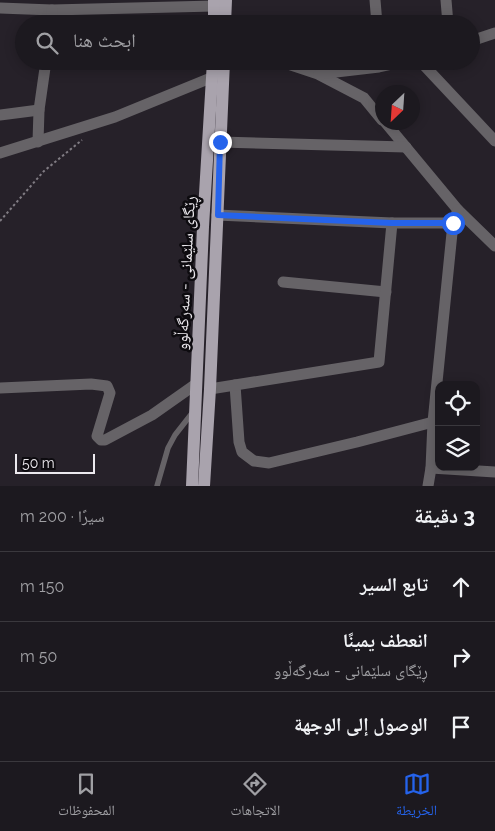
<!DOCTYPE html>
<html lang="ar">
<head>
<meta charset="utf-8">
<style>
	:root { --surface:#1c191f; --page:#252228; --text:#f1f3f6; --muted:#a0a0a4; --line:#3a383d; --accent:#2563eb }
	body { margin:0; font-family:Raleway,"Noto Naskh Arabic",sans-serif; background:var(--page); color:var(--text); direction:rtl }
	.controls { position:absolute; right:15px; bottom:15px; display:grid; overflow:hidden; border-radius:10px; box-shadow:0 2px 12px #0003 }
	.controls button { width:45px; height:45px; display:grid; place-items:center; padding:0; border:0; border-bottom:1px solid var(--line); background:var(--surface); color:var(--text); font:25px sans-serif }
	.compass { position:absolute; left:375px; top:85px; width:45px; height:45px; border-radius:50%; background:var(--surface); box-shadow:0 2px 12px #0003; rotate:205deg }
	.scale { position:absolute; left:15px; bottom:12px; width:80px; box-sizing:border-box; padding-left:5px; border:2px solid #ece9ee; border-top:0; font-size:14px; line-height:18px; white-space:nowrap; color:#ece9ee; -webkit-text-stroke:4px #0d0b0f; paint-order:stroke }
	.stop { position:absolute; width:15px; height:15px; margin:-11px; border:4px solid #2563eb; border-radius:50%; background:#fff }
	.stop.end { background:#2563eb; border-color:#fff; box-shadow:0 1px 5px #0008 }
	.list { margin:0; padding:0; list-style:none }
	h2 { display:flex; justify-content:space-between; align-items:center; height:65px; margin:0; padding:0 20px; font-size:21px }
	h2 small { font-size:16px; font-weight:400; color:var(--muted) }
	.list li { display:grid; grid-template-columns:32px 1fr auto; gap:15px; align-items:center; box-sizing:border-box; height:70px; padding:0 20px; border-top:1px solid var(--line) }
	.list b { display:block; font-size:19px; white-space:nowrap }
	.list p { margin:0; font-size:16px; white-space:nowrap; color:var(--muted) }
	.list em { font-size:16px; font-style:normal; color:var(--muted) }
	.icon { flex:none; width:28px; height:28px; fill:none; stroke:currentColor; stroke-width:2; stroke-linecap:round; stroke-linejoin:round }
	.map { position:relative; flex:none; width:495px; height:486px; overflow:hidden; direction:ltr }
	.search { position:absolute; background:var(--surface); box-shadow:0 2px 12px #0003; left:15px; right:15px; top:15px; height:55px; display:flex; align-items:center; gap:12px; box-sizing:border-box; padding:0 18px; border-radius:28px; color:var(--muted); font-size:19px }
	.sheet { height:275px; background:var(--surface) }
	nav { display:flex; justify-content:space-around; align-items:center; box-sizing:border-box; height:70px; border-top:1px solid var(--line); background:var(--surface); font-size:14px; color:var(--muted) }
	nav a { display:grid; justify-items:center; gap:2px }
	nav .on { color:var(--accent) }
	.map>svg:first-child { display:block }
	.lines { fill:none; stroke-linecap:round; stroke-linejoin:round }
	.path { stroke:#807c83; stroke-width:2; stroke-dasharray:2.5 2.5; stroke-linecap:butt }
	.lane { stroke:#666367; stroke-width:5.5 }
	.street { stroke:#666367; stroke-width:11 }
	.primary { stroke:#a9a3ad; stroke-width:12 }
	.route { stroke:#2563eb; stroke-width:6 }
	.labels { text-anchor:middle; stroke-width:5; stroke-linejoin:round; paint-order:stroke }
	.street-label { font-size:16px; fill:#ece9ee; stroke:#0d0b0f }
</style>
</head>
<body>
<div class="map">
<svg width="495" height="486" viewBox="0 0 495 486">
	<rect width="100%" height="100%" fill="#262129"/>
	<g class="lines">
		<polyline class="path" points="0,221 44,171 82,140"/>
		<polyline class="lane" points="157,486 168,448 175,435 193,412"/>
		<g class="street">
			<polyline points="375,0 377,24"/>
			<polyline points="446,0 448,24"/>
			<polyline points="0,8 52,10 214,6"/>
			<polyline points="51,24 52,10"/>
			<polyline points="471,41 495,33"/>
			<polyline points="279,61 318,74 364,98 382,120"/>
			<polyline points="420,61 495,141"/>
			<polyline points="319,74 379,67 406,61"/>
			<polyline points="0,115 39,110"/>
			<polyline points="385,122 458,210 495,246"/>
			<polyline points="38,142 39,110 46,61"/>
			<polyline points="220,142 406,147"/>
			<polyline points="0,153 115,117 213,77"/>
			<polyline points="217,215 392,223 453,223"/>
			<polyline points="283,282 386,292"/>
			<polyline points="235,385 239,442 242,452 254,461 269,463 357,442 433,422"/>
			<polyline points="0,388 91,384 107,386 110,393 97,436 101,440 105,440 152,415 196,384"/>
			<polyline points="210,389 379,362 392,223"/>
			<polyline points="431,468 495,472"/>
			<polyline points="428,486 431,468 433,422 453,223 458,210"/>
		</g>
		<g class="primary">
			<polyline points="214,24 214,0"/>
			<polyline points="225,24 226,0"/>
			<polyline points="192,486 203,227 213,61"/>
			<polyline points="204,486 210,389 224,61"/>
		</g>
	</g>
	<g class="lines">
		<polyline class="route" points="220,142 218,215 392,223 453,223"/>
	</g>
	<g class="labels">
		<g class="street-label">
			<text transform="translate(185 273) rotate(-87)" y="6">ڕێگای سلێمانی - سەرگەڵوو</text>
		</g>
	</g>
</svg>
<div class="controls">
<button><svg class="icon" aria-label="locate" viewBox="0 0 24 24"><circle cx="12" cy="12" r="6"/><path d="M12 2v4M12 18v4M2 12h4M18 12h4"/></svg></button>
<button><svg class="icon" aria-label="layers" viewBox="0 0 24 24"><path d="M12 4l9 5-9 5-9-5zM3 14l9 5 9-5"/></svg></button>
</div>
<svg class="compass" viewBox="-18 -18 36 36"><path d="M0-13l5 13h-10z" fill="#e53935"/><path d="M0 13l5-13h-10z" fill="#a0a0a4"/></svg>
<div class="scale">50 m</div>
<div class="stop" style="left:453px;top:223px"></div>
<div class="stop end" style="left:220px;top:142px"></div>
<div class="search"><svg class="icon" aria-label="search" viewBox="0 0 24 24"><circle cx="10" cy="10" r="6"/><path d="M15 15l6 6"/></svg>ابحث هنا</div>
</div>
<section class="sheet">
<h2>3 دقيقة<small>سيرًا · 200 m</small></h2>
<ul class="list">
<li><svg class="icon" aria-label="ahead" viewBox="0 0 24 24"><path d="M12 20V5M6 11l6-6 6 6"/></svg><div><b>تابع السير</b></div><em>150 m</em></li>
<li><svg class="icon" aria-label="right" viewBox="0 0 24 24"><path d="M7 20v-9h11M14 6l5 5-5 5"/></svg><div><b>انعطف يمينًا</b><p>ڕێگای سلێمانی - سەرگەڵوو</p></div><em>50 m</em></li>
<li><svg class="icon" aria-label="arrive" viewBox="0 0 24 24"><path d="M6 21V4h12l-3 4 3 4H6"/></svg><div><b>الوصول إلى الوجهة</b></div></li>
</ul>
</section>
<nav>
<a class="on"><svg class="icon" aria-label="map" viewBox="0 0 24 24"><path d="M3 6l6-2 6 2 6-2v14l-6 2-6-2-6 2zM9 4v14M15 6v14"/></svg>الخريطة</a>
<a><svg class="icon" aria-label="directions" viewBox="0 0 24 24"><path d="M12 3l9 9-9 9-9-9zM9 14v-3h6M13 9l2 2-2 2"/></svg>الاتجاهات</a>
<a><svg class="icon" aria-label="saved" viewBox="0 0 24 24"><path d="M7 4h10v16l-5-4-5 4z"/></svg>المحفوظات</a>
</nav>
</body>
</html>
